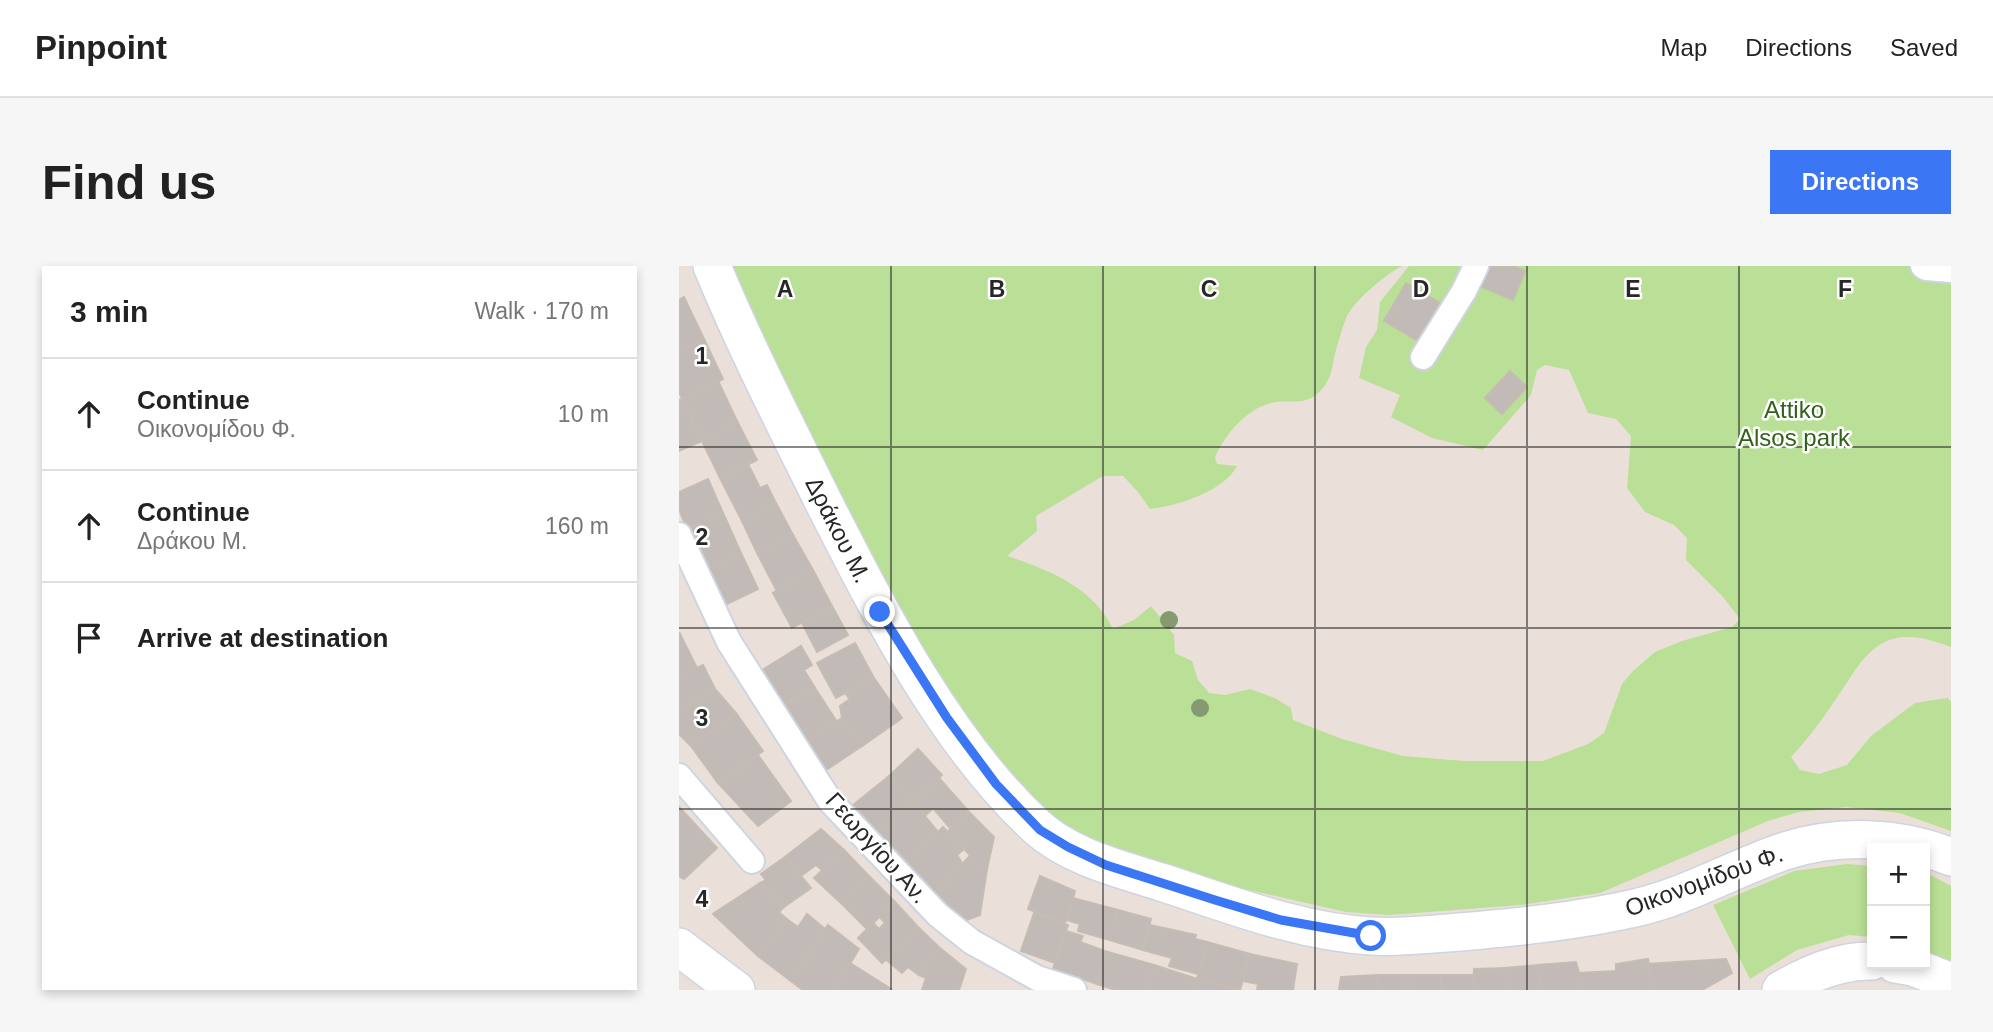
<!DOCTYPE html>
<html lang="en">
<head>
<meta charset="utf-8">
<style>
	:root { --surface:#fff; --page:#f6f6f6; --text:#222; --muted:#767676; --line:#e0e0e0; --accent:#3b76f4 }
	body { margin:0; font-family:Helvetica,sans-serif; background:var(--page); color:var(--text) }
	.controls { position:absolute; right:21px; bottom:21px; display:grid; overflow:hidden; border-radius:0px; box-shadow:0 4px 10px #0003 }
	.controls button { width:63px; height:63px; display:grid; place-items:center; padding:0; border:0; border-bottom:2px solid var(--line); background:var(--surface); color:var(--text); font:35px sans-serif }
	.stop { position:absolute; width:21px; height:21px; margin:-16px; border:5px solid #3b76f4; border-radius:50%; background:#fff }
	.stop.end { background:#3b76f4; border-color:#fff; box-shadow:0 2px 7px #0008 }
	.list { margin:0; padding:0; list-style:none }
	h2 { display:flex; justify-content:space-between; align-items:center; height:91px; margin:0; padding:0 28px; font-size:30px }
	h2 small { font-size:23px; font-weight:400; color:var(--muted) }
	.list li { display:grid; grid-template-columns:46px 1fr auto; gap:21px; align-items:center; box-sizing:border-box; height:112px; padding:0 28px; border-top:2px solid var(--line) }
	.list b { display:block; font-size:26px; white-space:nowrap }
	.list p { margin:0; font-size:23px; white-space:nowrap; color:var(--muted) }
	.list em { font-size:23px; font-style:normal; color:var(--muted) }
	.icon { flex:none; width:38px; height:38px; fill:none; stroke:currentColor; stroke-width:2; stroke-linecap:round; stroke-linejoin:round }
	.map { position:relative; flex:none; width:1272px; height:724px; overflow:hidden; border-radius:0px }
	header { display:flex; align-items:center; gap:42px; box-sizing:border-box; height:98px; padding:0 35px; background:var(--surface); border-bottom:2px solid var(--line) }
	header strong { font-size:33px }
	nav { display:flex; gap:38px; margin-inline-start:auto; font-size:24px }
	.intro { display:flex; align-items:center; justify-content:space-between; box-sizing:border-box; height:168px; padding:0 42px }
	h1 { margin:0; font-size:49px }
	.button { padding:18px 32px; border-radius:0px; background:var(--accent); color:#fff; font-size:24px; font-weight:700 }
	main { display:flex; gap:42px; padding:0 42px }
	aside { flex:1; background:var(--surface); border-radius:0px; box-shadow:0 4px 10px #0003 }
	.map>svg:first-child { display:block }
	.green { fill:#b9e096 }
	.building { fill:#c2bab6; stroke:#c5bcb3; stroke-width:2 }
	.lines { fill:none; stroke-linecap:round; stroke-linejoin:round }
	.street-casing { stroke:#ced4e0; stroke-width:28 }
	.secondary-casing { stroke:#ced4e0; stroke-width:40 }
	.street { stroke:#fff; stroke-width:24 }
	.secondary { stroke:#fff; stroke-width:37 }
	.tree { fill:#859a70 }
	.route { stroke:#3b76f4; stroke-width:9 }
	.grid { fill:none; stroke:#272727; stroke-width:2; stroke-opacity:0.55 }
	.labels { text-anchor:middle; stroke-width:5; stroke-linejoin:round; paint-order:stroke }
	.park-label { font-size:24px; fill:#32611b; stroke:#fff }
	.street-label { font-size:24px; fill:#272727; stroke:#fff }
	.grid-label { font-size:23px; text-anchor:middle; font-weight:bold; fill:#272727; stroke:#fff; stroke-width:5; stroke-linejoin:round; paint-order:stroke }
</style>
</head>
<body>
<header>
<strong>Pinpoint</strong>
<nav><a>Map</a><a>Directions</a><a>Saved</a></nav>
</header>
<div class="intro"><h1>Find us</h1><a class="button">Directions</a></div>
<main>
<aside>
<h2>3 min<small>Walk · 170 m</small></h2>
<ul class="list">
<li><svg class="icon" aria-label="ahead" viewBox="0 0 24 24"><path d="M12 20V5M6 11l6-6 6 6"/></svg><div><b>Continue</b><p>Οικονομίδου Φ.</p></div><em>10 m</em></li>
<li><svg class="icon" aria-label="ahead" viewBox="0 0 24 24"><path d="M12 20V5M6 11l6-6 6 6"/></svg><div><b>Continue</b><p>Δράκου Μ.</p></div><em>160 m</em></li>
<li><svg class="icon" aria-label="arrive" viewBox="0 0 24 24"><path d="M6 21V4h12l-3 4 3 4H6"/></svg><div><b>Arrive at destination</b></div></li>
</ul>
</aside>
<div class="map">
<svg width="1272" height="724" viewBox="0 0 1272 724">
	<rect width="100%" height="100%" fill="#eae0d9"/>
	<g class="green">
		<path d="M43,0H723C706,9 677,33 668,50C664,59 661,71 658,80C652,100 655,113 638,128C624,140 609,133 592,137C567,143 546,169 536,191L538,198L558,200C545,225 499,240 471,243L459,226L444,210H424L357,250L358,265L328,290C370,304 414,321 434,363L455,354L472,340L495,369L496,387L513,395L519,414L530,427L546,429L571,423L596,432L612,442L614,454L663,473L724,490L785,495H864L909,478L925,467L943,418L953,406L976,386L1003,375L1053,361L1061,353L1044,331L1007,294L1008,272L995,259L966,246L948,222L952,170L937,153L909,147L890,104L866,99L858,104L852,129L804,184L753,172L712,151L721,129L680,112L687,81L698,64L701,36L730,0H1272V381C1252,373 1224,365 1204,377C1183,388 1172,412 1159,430C1144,452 1130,472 1112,491L1121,504L1140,508L1168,499L1192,470L1236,437L1268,432L1272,435V565L1221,547L1167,541L1120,546L1089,555L921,627L842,639L710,649L667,646L531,615L388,568L353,540L236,385Z"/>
		<polygon points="1168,598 1193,600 1193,671 1170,669 1118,684 1071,713 1034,639 1115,605"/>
		<polygon points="1246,606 1272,620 1272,698 1246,686"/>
	</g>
	<g class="building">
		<polygon points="806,0 835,0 846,5 834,34 798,19"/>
		<polygon points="727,17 761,37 739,75 705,55"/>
		<polygon points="5,31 25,73 0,85 0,34"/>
		<polygon points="25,73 44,113 3,133 0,126 0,85"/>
		<polygon points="831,105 848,121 823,148 806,132"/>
		<polygon points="39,115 59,157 23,175 3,133"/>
		<polygon points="3,133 23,175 0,185 0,134"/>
		<polygon points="59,157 78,194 41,212 23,175"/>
		<polygon points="69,198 81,222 88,219 97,237 63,255 41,212"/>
		<polygon points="29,213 44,247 8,263 0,243 0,226"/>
		<polygon points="97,237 114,269 78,287 63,255"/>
		<polygon points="44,247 62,287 27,303 8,263"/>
		<polygon points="114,269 134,304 98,325 78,287"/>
		<polygon points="62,287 79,323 44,340 27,303"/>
		<polygon points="134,304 153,340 113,362 94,327"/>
		<polygon points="153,340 169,369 138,386 123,357"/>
		<polygon points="0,366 18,402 0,410"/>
		<polygon points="176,377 195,412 157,432 138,397"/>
		<polygon points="122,380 133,399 125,404 136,422 102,442 80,406"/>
		<polygon points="24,399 36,423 0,446 0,410"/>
		<polygon points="195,412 223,452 183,480 163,452 161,440 171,433 166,427"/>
		<polygon points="136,422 158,456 124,477 102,442"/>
		<polygon points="36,423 57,447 12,480 0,468 0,446"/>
		<polygon points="57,447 84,485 39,517 12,480"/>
		<polygon points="163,452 183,480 144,506 124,477"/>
		<polygon points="239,483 263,509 234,536 210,510"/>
		<polygon points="79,489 112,535 79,560 39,517"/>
		<polygon points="210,510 234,536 198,565 174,539"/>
		<polygon points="260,512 290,546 271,562 254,542 246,550 234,536"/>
		<polygon points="234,536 259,566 229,596 198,565"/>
		<polygon points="0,541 38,582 5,613 0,610"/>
		<polygon points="290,546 315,571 308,603 287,594 291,589 268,566"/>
		<polygon points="264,561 285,583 278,589 283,597 256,626 229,596"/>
		<polygon points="142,563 165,584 144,605 137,599 122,610 106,591"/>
		<polygon points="165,584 190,610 163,638 135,612"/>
		<polygon points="106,591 132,622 105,641 81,617 87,614 82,608"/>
		<polygon points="287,594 308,603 301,649 285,655 256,626"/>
		<polygon points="190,610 216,636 188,663 163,638"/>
		<polygon points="361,610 396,625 388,654 385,657 349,643"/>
		<polygon points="81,617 105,641 100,646 109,654 79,690 34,648"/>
		<polygon points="394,632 439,644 431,674 399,665 401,658 388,654"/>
		<polygon points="216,636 240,662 203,697 179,672 194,657 200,663 206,657 200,650"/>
		<polygon points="439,644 472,653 464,684 431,674"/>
		<polygon points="355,647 389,659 376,697 342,685"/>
		<polygon points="128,648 146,663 112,715 79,690 109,654 119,661"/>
		<polygon points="149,659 180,683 155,724 124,724 112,715"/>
		<polygon points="471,659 517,669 516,673 528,676 519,708 490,700 493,692 464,684"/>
		<polygon points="240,662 261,682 240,709 229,701 223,707 206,693"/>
		<polygon points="387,665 404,670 401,676 429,686 418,718 374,703"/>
		<polygon points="528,676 571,688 561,724 518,713"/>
		<polygon points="261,682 287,703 280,724 243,724 247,712 240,709"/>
		<polygon points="429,686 475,699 468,724 437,724 418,718"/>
		<polygon points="571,688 618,698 614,724 578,724 579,718 564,715"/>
		<polygon points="969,693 975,724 905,724 899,707 937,705 937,698"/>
		<polygon points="1047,693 1053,707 1023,724 975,724 968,698"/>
		<polygon points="897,696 905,724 862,724 859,699"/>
		<polygon points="171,697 212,723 211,724 155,724"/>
		<polygon points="475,699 518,713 515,724 468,724"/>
		<polygon points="859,699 862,724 828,724 827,702"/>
		<polygon points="827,702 828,724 794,724 795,703"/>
		<polygon points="698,709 699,724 660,724 662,711"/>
		<polygon points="698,709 729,709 729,724 699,724"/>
		<rect x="729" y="709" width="33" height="15"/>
		<polygon points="762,709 795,709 794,724 762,724"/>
		<polygon points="518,713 561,724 515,724"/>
	</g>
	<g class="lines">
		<defs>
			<g id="street">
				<polyline points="1244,0 1247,2 1272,4"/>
				<polyline points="744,91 785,25 797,0"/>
				<polyline points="0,269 50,376 151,535 259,649 293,676 358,712 395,724"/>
				<polyline points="0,510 73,595"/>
			</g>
			<g id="secondary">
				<path d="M33,0C66,80 105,156 143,233C199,343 266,477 358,561C391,591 441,603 482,616C550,638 620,666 692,670C721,672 752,668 781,666C840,661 898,655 956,642C1009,630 1055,602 1106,585C1159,568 1221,570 1272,591"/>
				<polyline points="0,681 57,724"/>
				<polyline points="1216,698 1234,701 1272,716"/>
				<path d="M1102,724C1129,708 1161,694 1193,695"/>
			</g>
		</defs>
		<use href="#street" class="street-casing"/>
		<use href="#secondary" class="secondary-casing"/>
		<use href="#street" class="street"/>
		<use href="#secondary" class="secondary"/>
	</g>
	<g class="tree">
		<circle cx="490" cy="354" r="9"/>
		<circle cx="521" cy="442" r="9"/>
	</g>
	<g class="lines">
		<polyline class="route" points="201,346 268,452 317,518 361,564 389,581 427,599 536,634 602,654 692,670"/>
	</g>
	<path class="grid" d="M212,0V724M424,0V724M636,0V724M848,0V724M1060,0V724M0,181H1272M0,362H1272M0,543H1272"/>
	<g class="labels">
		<g class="park-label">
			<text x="1115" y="152">Attiko<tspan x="1115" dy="28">Alsos park</tspan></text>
		</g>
		<g class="street-label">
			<text transform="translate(159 264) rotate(63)" y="8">Δράκου Μ.</text>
			<text transform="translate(198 582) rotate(48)" y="8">Γεωργίου Αν.</text>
			<text transform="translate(1025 615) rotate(-20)" y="8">Οικονομίδου Φ.</text>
		</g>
	</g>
	<g class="grid-label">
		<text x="106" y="31">A</text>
		<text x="318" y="31">B</text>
		<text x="530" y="31">C</text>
		<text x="742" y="31">D</text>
		<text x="954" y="31">E</text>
		<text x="1166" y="31">F</text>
		<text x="23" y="98">1</text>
		<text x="23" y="279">2</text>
		<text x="23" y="460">3</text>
		<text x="23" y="641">4</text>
	</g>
</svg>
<div class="controls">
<button>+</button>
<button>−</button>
</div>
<div class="stop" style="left:692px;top:670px"></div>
<div class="stop end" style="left:201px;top:346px"></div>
</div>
</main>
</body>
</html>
